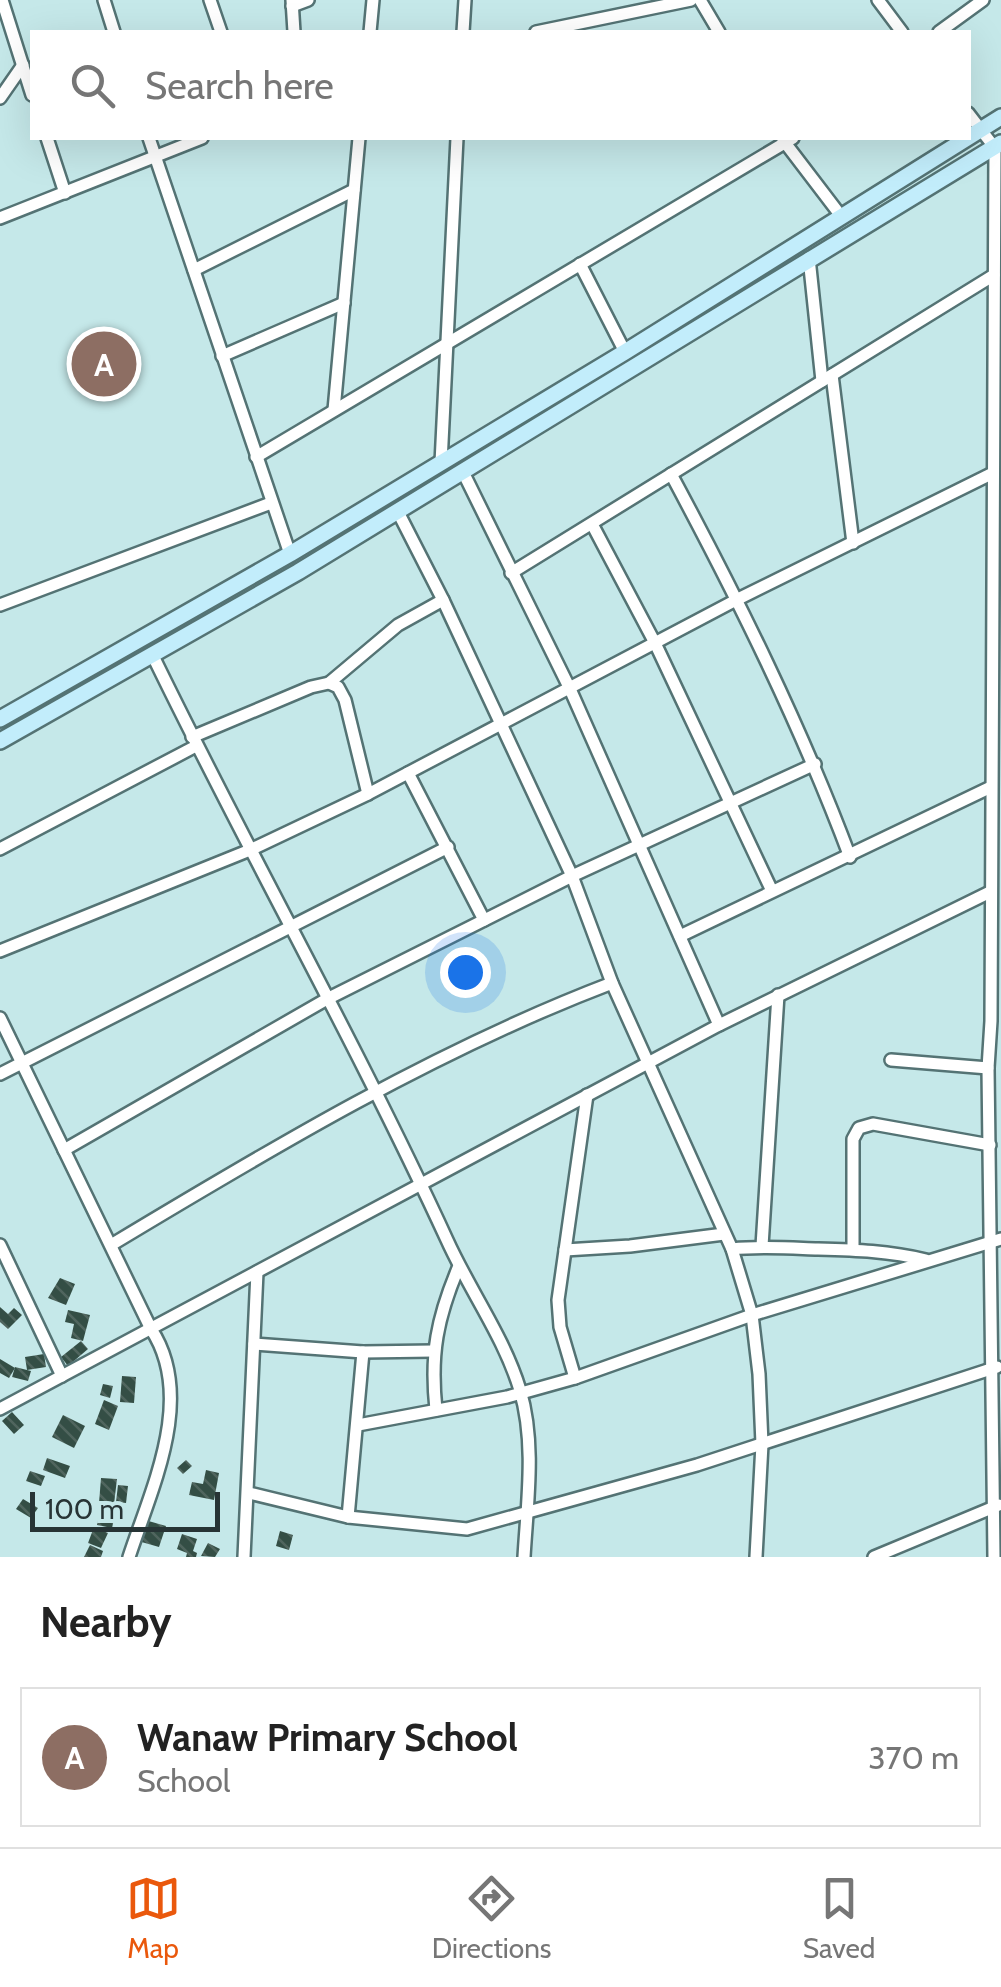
<!DOCTYPE html>
<html lang="en">
<head>
<meta charset="utf-8">
<style>
	:root { --surface:#fff; --page:#f2f2f2; --text:#222; --muted:#767676; --line:#e0e0e0; --accent:#ea580c }
	body { margin:0; font-family:Cabin,sans-serif; background:var(--page); color:var(--text) }
	.scale { position:absolute; left:30px; bottom:25px; width:190px; box-sizing:border-box; padding-left:10px; border:5px solid #273435; border-top:0; font-size:28px; line-height:35px; white-space:nowrap; color:#273435; -webkit-text-stroke:8px #c5e8e9; paint-order:stroke }
	.you { position:absolute; left:465px; top:972px; width:35px; height:35px; margin:-25px; border:8px solid #fff; border-radius:50%; background:#1a73e8; box-shadow:0 0 0 15px #1a73e833 }
	.badge { display:grid; place-items:center; width:65px; height:65px; border-radius:50%; background:var(--accent); color:#fff; font-size:32px; font-weight:700 }
	.pin { position:absolute; translate:-50% -50%; border:5px solid #fff; box-shadow:0 2px 10px #0006 }
	.list { margin:0; padding:0; list-style:none }
	h2 { display:flex; justify-content:space-between; align-items:center; height:130px; margin:0; padding:0 40px; font-size:42px }
	h2 small { font-size:32px; font-weight:400; color:var(--muted) }
	.list li { display:grid; grid-template-columns:65px 1fr auto; gap:30px; align-items:center; box-sizing:border-box; height:140px; margin:0 20px 20px; padding:0 20px; border:2px solid var(--line); border-radius:0px }
	.list b { display:block; font-size:38px; white-space:nowrap }
	.list p { margin:0; font-size:32px; white-space:nowrap; color:var(--muted) }
	.list em { font-size:32px; font-style:normal; color:var(--muted) }
	.icon { flex:none; width:55px; height:55px; fill:none; stroke:currentColor; stroke-width:2; stroke-linecap:round; stroke-linejoin:round }
	.map { position:relative; flex:none; width:1001px; height:1557px; overflow:hidden }
	.search { position:absolute; background:var(--surface); box-shadow:0 10px 40px #0002; left:30px; right:30px; top:30px; height:110px; display:flex; align-items:center; gap:25px; box-sizing:border-box; padding:0 35px; border-radius:0px; color:var(--muted); font-size:38px }
	.sheet { height:290px; background:var(--surface) }
	nav { display:flex; justify-content:space-around; align-items:center; box-sizing:border-box; height:140px; border-top:2px solid var(--line); background:var(--surface); font-size:28px; color:var(--muted) }
	nav a { display:grid; justify-items:center; gap:5px }
	nav .on { color:var(--accent) }
	.map>svg:first-child { display:block }
	.building { fill:url(#building-back-hatch) }
	.lines { fill:none; stroke-linecap:round; stroke-linejoin:round }
	.street-casing { stroke:#547374; stroke-width:16 }
	.secondary-casing { stroke:#547374; stroke-width:20 }
	.street { stroke:#fff; stroke-width:11 }
	.secondary { stroke:#c2edfb; stroke-width:15 }
</style>
</head>
<body>
<div class="map">
<svg width="1001" height="1557" viewBox="0 0 1001 1557">
	<defs>
		<pattern id="building-back-hatch" width="6" height="6" patternUnits="userSpaceOnUse" patternTransform="scale(2.5)"><rect width="6" height="6" fill="#344e45"/><path d="M-1 5l2 2M0 0l6 6M5-1l2 2" fill="none" stroke="#50655e"/></pattern>
	</defs>
	<rect width="100%" height="100%" fill="#c5e8e9"/>
	<g class="building">
		<polygon points="60,1278 75,1284 66,1305 48,1298"/>
		<polygon points="0,1307 8,1314 14,1308 22,1315 8,1329 0,1322"/>
		<polygon points="68,1310 90,1315 83,1341 71,1338 74,1324 65,1322"/>
		<polygon points="81,1341 88,1349 68,1366 61,1357"/>
		<polygon points="44,1354 46,1367 27,1370 25,1357"/>
		<polygon points="0,1359 15,1368 9,1378 0,1373"/>
		<polygon points="15,1367 31,1371 28,1381 12,1377"/>
		<polygon points="122,1376 136,1377 134,1403 120,1402"/>
		<polygon points="103,1384 113,1386 110,1398 100,1395"/>
		<polygon points="104,1400 118,1406 109,1430 95,1424"/>
		<polygon points="12,1412 24,1425 14,1434 2,1421"/>
		<polygon points="63,1415 85,1426 74,1448 52,1437"/>
		<polygon points="47,1458 70,1466 65,1478 43,1470"/>
		<polygon points="186,1460 192,1466 183,1474 177,1468"/>
		<polygon points="206,1470 219,1473 214,1500 189,1495 192,1482 203,1484"/>
		<polygon points="30,1471 45,1476 41,1486 26,1481"/>
		<polygon points="101,1478 117,1479 114,1504 99,1503"/>
		<polygon points="118,1485 128,1486 126,1503 116,1502"/>
		<polygon points="23,1499 38,1508 31,1518 16,1509"/>
		<polygon points="101,1506 116,1510 112,1528 97,1525"/>
		<polygon points="145,1520 166,1526 159,1547 138,1541"/>
		<polygon points="94,1527 108,1533 101,1548 88,1543"/>
		<polygon points="280,1531 293,1535 289,1550 276,1546"/>
		<polygon points="182,1534 197,1539 193,1551 197,1553 196,1557 186,1557 187,1553 177,1549"/>
		<polygon points="208,1543 220,1549 215,1557 201,1556"/>
		<polygon points="90,1545 103,1551 101,1557 84,1557"/>
	</g>
	<g class="lines">
		<defs>
			<g id="street">
				<polyline points="2,0 32,95"/>
				<polyline points="104,0 114,32"/>
				<polyline points="210,0 221,32"/>
				<polyline points="292,0 294,32"/>
				<polyline points="700,0 719,32"/>
				<polyline points="878,0 902,32"/>
				<polyline points="292,6 308,0"/>
				<polyline points="370,32 373,0"/>
				<polyline points="463,32 465,0"/>
				<polyline points="536,32 691,0"/>
				<polyline points="939,32 983,0"/>
				<polyline points="0,98 23,65"/>
				<polyline points="968,113 995,148 991,1021 988,1068 994,1557"/>
				<polyline points="47,138 65,193"/>
				<polyline points="149,138 290,554"/>
				<polyline points="783,140 841,216"/>
				<polyline points="0,218 202,138"/>
				<polyline points="809,258 822,381"/>
				<polyline points="580,264 625,352"/>
				<polyline points="194,270 354,190"/>
				<polyline points="222,356 344,303"/>
				<polyline points="832,375 853,543"/>
				<polyline points="334,410 359,138"/>
				<polyline points="256,457 793,138"/>
				<polyline points="441,463 457,138"/>
				<polyline points="463,472 570,689 719,1025"/>
				<path d="M671,474C738,599 800,724 850,857"/>
				<polyline points="398,512 443,600 572,876 612,983 732,1249 752,1315 759,1374 762,1444 756,1557"/>
				<polyline points="592,524 655,643 772,891"/>
				<polyline points="511,573 994,275"/>
				<polyline points="0,605 271,503"/>
				<path d="M153,656C248,852 356,1042 447,1240C470,1291 504,1337 520,1390C536,1443 527,1504 524,1557"/>
				<polyline points="329,683 398,625 443,600"/>
				<polyline points="192,737 311,687 329,683 338,687 345,700 368,794"/>
				<polyline points="408,773 484,920"/>
				<polyline points="0,849 196,746"/>
				<polyline points="680,936 991,787"/>
				<polyline points="0,951 250,850 368,794 738,599 993,473"/>
				<path d="M0,1018L151,1329C196,1397 152,1487 129,1557"/>
				<polyline points="891,1060 988,1068"/>
				<polyline points="0,1074 448,847"/>
				<polyline points="64,1150 327,999 572,876 815,764"/>
				<polyline points="0,1245 62,1376"/>
				<path d="M111,1245C272,1148 436,1050 612,983"/>
				<polyline points="762,1246 778,995"/>
				<polyline points="853,1247 853,1139 859,1128 873,1124 990,1145"/>
				<path d="M732,1249C761,1246 789,1248 818,1249C856,1250 889,1251 926,1260"/>
				<polyline points="565,1250 630,1246 724,1234"/>
				<polyline points="254,1344 363,1352 433,1351"/>
				<polyline points="575,1378 560,1327 558,1300 587,1095"/>
				<polyline points="0,1409 719,1025 990,892"/>
				<path d="M436,1410C430,1354 437,1318 459,1266"/>
				<polyline points="358,1425 507,1397 575,1378 752,1315 1001,1239"/>
				<polyline points="249,1493 348,1517 467,1529 697,1465 997,1367"/>
				<polyline points="348,1517 363,1352"/>
				<polyline points="244,1557 257,1272"/>
				<polyline points="874,1557 999,1505"/>
			</g>
			<g id="secondary">
				<polyline points="0,719 290,554 625,352 1001,117"/>
				<polyline points="0,741 298,572 1001,143"/>
			</g>
		</defs>
		<use href="#street" class="street-casing"/>
		<use href="#secondary" class="secondary-casing"/>
		<use href="#street" class="street"/>
		<use href="#secondary" class="secondary"/>
	</g>
</svg>
<div class="scale">100 m</div>
<div class="you"></div>
<div class="pin badge" style="left:104px;top:364px;background:#8d6e63">A</div>
<div class="search"><svg class="icon" aria-label="search" viewBox="0 0 24 24"><circle cx="10" cy="10" r="6"/><path d="M15 15l6 6"/></svg>Search here</div>
</div>
<section class="sheet">
<h2>Nearby<small></small></h2>
<ul class="list">
<li><span class="badge" style="background:#8d6e63">A</span><div><b>Wanaw Primary School</b><p>School</p></div><em>370 m</em></li>
</ul>
</section>
<nav>
<a class="on"><svg class="icon" aria-label="map" viewBox="0 0 24 24"><path d="M3 6l6-2 6 2 6-2v14l-6 2-6-2-6 2zM9 4v14M15 6v14"/></svg>Map</a>
<a><svg class="icon" aria-label="directions" viewBox="0 0 24 24"><path d="M12 3l9 9-9 9-9-9zM9 14v-3h6M13 9l2 2-2 2"/></svg>Directions</a>
<a><svg class="icon" aria-label="saved" viewBox="0 0 24 24"><path d="M7 4h10v16l-5-4-5 4z"/></svg>Saved</a>
</nav>
</body>
</html>
